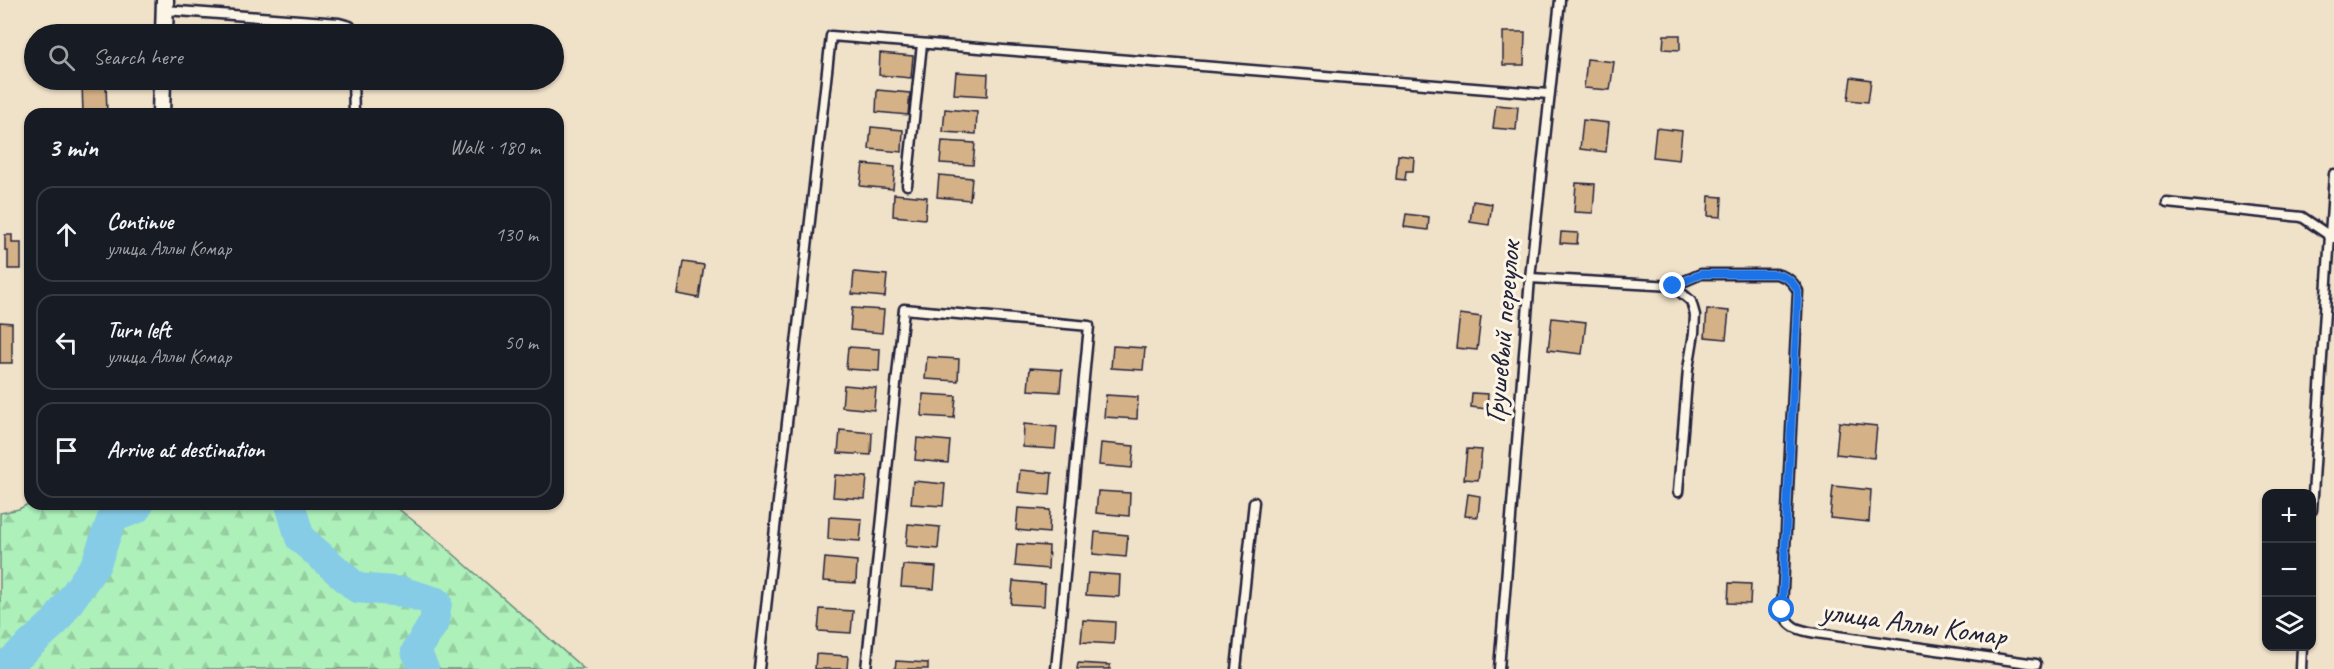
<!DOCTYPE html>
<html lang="en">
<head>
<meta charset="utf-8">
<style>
	:root { --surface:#171b24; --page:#20242c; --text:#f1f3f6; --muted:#9ea1a6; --line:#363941 }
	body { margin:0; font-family:Caveat,sans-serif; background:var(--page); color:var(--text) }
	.controls { position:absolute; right:18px; bottom:18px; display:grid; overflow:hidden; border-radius:12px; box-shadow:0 2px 4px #0004 }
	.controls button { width:54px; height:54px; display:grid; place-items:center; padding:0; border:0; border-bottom:2px solid var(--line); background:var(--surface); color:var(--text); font:30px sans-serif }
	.stop { position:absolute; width:18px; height:18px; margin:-14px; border:4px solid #1a73e8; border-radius:50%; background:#fff }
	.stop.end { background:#1a73e8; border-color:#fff; box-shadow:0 2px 6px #0008 }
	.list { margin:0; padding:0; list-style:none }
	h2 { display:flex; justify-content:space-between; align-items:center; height:78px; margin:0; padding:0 24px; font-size:26px }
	h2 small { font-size:20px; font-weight:400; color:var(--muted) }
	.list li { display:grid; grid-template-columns:39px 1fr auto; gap:18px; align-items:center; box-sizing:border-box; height:96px; margin:0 12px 12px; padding:0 12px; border:2px solid var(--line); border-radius:18px }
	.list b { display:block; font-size:22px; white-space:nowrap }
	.list p { margin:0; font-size:20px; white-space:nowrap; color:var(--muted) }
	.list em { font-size:20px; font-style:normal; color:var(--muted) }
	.icon { flex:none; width:33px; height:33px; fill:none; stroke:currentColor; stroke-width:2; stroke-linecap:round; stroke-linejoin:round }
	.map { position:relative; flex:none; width:2334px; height:669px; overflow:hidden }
	.search { position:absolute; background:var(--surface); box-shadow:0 2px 4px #0004; left:24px; top:24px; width:540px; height:66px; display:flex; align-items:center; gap:15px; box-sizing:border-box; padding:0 21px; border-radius:33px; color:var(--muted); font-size:22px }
	.panel { position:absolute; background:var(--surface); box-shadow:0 2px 4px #0004; left:24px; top:108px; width:540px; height:402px; border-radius:18px }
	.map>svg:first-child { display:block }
	.forest { fill:url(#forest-firs); stroke:#68897a; stroke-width:1.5 }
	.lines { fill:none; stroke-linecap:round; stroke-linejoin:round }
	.river { stroke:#86cce7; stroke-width:30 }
	.building { fill:#d4b187; stroke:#22223b; stroke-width:1.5 }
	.lane-casing { stroke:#22223b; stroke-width:13 }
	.street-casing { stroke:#22223b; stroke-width:21 }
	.lane { stroke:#fcf5e5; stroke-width:8 }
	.street { stroke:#fcf5e5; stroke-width:16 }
	.route { stroke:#1a73e8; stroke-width:8 }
	.labels { text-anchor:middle; stroke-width:6; stroke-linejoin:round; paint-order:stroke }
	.street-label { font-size:30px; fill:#22223b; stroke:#fcf5e5 }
</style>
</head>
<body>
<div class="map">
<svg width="2334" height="669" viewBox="0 0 2334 669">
	<defs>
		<pattern id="forest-firs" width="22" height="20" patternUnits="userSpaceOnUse" patternTransform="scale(1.5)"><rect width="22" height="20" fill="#adf0ba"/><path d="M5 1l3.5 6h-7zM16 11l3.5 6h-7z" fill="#95cea1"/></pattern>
	</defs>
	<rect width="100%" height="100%" fill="#f0e1c9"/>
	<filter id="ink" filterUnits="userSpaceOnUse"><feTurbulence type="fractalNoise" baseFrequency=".0167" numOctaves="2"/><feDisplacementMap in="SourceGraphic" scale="12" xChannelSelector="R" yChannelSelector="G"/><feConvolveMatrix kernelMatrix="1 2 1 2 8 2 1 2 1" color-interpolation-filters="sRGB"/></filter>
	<g filter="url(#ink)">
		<polygon class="forest" points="30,503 392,504 434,537 584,669 0,669 0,513 19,509"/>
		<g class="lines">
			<g class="river">
				<polyline points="290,504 300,538 357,588 404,592 437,602 434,623 416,651 424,669"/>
				<polyline points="3,669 55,622 96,564 112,518 136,509 139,504"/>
			</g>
		</g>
		<g class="building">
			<polygon points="1503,32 1525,32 1524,65 1503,65"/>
			<polygon points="1664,35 1680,35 1680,50 1663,49"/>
			<polygon points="880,53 913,56 911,78 879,75"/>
			<polygon points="1587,59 1614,62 1610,90 1584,88"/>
			<polygon points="956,72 988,74 987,96 954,94"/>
			<polygon points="1851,77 1871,80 1868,102 1848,100"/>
			<polygon points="82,83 106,83 107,114 83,114"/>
			<polygon points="877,90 910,93 908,115 876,112"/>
			<polygon points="1496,105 1518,107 1516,130 1493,128"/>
			<polygon points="945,109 977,112 976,134 943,132"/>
			<polygon points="1583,120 1609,123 1606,152 1580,149"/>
			<polygon points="871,127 903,130 902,152 869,149"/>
			<polygon points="1656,128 1682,131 1679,160 1653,157"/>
			<polygon points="942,141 975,143 973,165 940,163"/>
			<polygon points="1398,155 1414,157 1413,171 1406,171 1405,180 1396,179"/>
			<polygon points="863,164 895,167 893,189 860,186"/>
			<polygon points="939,175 972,178 970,200 937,197"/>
			<polygon points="1576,183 1595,184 1593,213 1574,212"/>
			<polygon points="894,194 927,197 925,219 893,216"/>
			<polygon points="1709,196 1722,197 1721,217 1708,216"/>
			<polygon points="1473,201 1492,204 1489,225 1470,222"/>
			<polygon points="1406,214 1429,217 1428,230 1404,227"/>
			<polygon points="1561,232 1578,233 1577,244 1560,243"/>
			<polygon points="5,235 12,235 12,243 21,243 21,269 8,269 8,251 5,251"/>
			<polygon points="683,262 704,265 699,298 678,294"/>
			<polygon points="854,272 887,275 885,297 852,294"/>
			<polygon points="852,308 884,310 882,333 850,330"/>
			<polygon points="1707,309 1729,311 1726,339 1705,337"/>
			<polygon points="1460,314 1481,317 1477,350 1456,348"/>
			<polygon points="1552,318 1586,322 1582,354 1548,350"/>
			<polygon points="0,322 12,323 12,363 0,363"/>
			<polygon points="1113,346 1145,348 1143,370 1111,368"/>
			<polygon points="848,347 880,349 879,371 846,369"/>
			<polygon points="927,357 959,359 958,381 925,379"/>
			<polygon points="1030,368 1062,370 1060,392 1028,390"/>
			<polygon points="844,385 876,388 874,410 842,407"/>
			<polygon points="1472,393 1488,394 1487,409 1471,407"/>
			<polygon points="923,394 956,396 954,418 922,416"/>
			<polygon points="1106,395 1138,397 1137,419 1104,417"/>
			<polygon points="1839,422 1877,426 1874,458 1836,454"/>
			<polygon points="1024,424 1057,427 1055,449 1023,447"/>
			<polygon points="840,430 872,433 871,455 838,453"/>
			<polygon points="917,438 950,441 948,463 915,460"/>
			<polygon points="1101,443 1134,446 1132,468 1099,465"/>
			<polygon points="1467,449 1482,450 1478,480 1464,479"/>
			<polygon points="1020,470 1052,473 1050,495 1018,492"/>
			<polygon points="835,475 867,477 865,499 833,497"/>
			<polygon points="913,481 945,484 943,506 911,504"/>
			<polygon points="1833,486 1871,490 1869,522 1830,518"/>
			<polygon points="1098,491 1130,493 1129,516 1096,513"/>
			<polygon points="1468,494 1480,496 1478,517 1465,516"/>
			<polygon points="1018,508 1050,510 1049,533 1016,530"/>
			<polygon points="829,517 862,519 860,541 828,539"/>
			<polygon points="908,524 940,527 938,549 906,546"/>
			<polygon points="1095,532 1128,535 1126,557 1093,554"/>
			<polygon points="1017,544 1049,546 1048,569 1015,566"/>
			<polygon points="825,558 857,561 856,583 823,581"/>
			<polygon points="903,565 936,567 934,589 901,587"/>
			<polygon points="1088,573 1120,575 1119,597 1086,595"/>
			<polygon points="1013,581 1045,584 1044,606 1011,604"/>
			<polygon points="1729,583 1751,584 1750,604 1728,603"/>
			<polygon points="820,609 853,611 851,633 818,631"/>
			<polygon points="1083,620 1115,622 1114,644 1081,642"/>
			<polygon points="816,654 848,656 847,669 815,669"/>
			<polygon points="896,661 928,663 928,669 895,669"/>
			<polygon points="1078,663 1110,665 1110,669 1077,669"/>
		</g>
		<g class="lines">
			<defs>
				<g id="lane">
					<polyline points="165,10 339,23 350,26 354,34"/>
					<polyline points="353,80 354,114"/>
					<polyline points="907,185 922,44"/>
					<polyline points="2167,203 2302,217 2333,238"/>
					<polyline points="1530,278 1673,286 1691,301 1695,315 1694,333 1688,369 1678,492"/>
					<path d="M1673,286L1701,274H1776C1787,277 1792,280 1798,291L1782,610C1788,628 1798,630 1816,633L2036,664"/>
					<polyline points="2312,510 2334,174"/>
					<polyline points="759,669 831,36 1549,94"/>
					<polyline points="866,669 904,309 1089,326 1056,669"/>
					<polyline points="1236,669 1254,502"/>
					<polyline points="1499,669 1530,278 1560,0"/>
					<polyline points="2301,669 2302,646"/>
				</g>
				<g id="street">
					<polyline points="164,34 165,0"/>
					<polyline points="161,114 162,80"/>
				</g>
			</defs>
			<use href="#lane" class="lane-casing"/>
			<use href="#street" class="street-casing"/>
			<use href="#lane" class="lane"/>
			<use href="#street" class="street"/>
		</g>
	</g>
	<g class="lines" filter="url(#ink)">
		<path class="route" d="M1673,286L1701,274H1776C1787,277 1792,280 1798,291L1782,610"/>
	</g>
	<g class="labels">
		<g class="street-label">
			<text transform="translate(1502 332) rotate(-85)" y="10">Грушевый переулок</text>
			<text transform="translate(1914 623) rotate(8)" y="10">улица Аллы Комар</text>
		</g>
	</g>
</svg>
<div class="controls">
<button>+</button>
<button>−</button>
<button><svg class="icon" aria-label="layers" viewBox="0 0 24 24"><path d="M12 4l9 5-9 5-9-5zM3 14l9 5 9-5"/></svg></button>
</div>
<div class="stop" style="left:1782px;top:610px"></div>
<div class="stop end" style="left:1673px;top:286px"></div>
<div class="search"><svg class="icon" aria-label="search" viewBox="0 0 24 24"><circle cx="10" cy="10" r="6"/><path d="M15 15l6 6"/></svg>Search here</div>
<section class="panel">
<h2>3 min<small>Walk · 180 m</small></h2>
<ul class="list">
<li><svg class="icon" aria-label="ahead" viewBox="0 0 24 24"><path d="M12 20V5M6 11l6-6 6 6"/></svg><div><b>Continue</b><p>улица Аллы Комар</p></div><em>130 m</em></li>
<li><svg class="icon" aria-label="left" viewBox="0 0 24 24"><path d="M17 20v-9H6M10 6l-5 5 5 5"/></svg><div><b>Turn left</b><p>улица Аллы Комар</p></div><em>50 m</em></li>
<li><svg class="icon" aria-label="arrive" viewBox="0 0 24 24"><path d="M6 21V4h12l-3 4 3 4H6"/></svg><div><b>Arrive at destination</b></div></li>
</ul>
</section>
</div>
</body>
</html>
